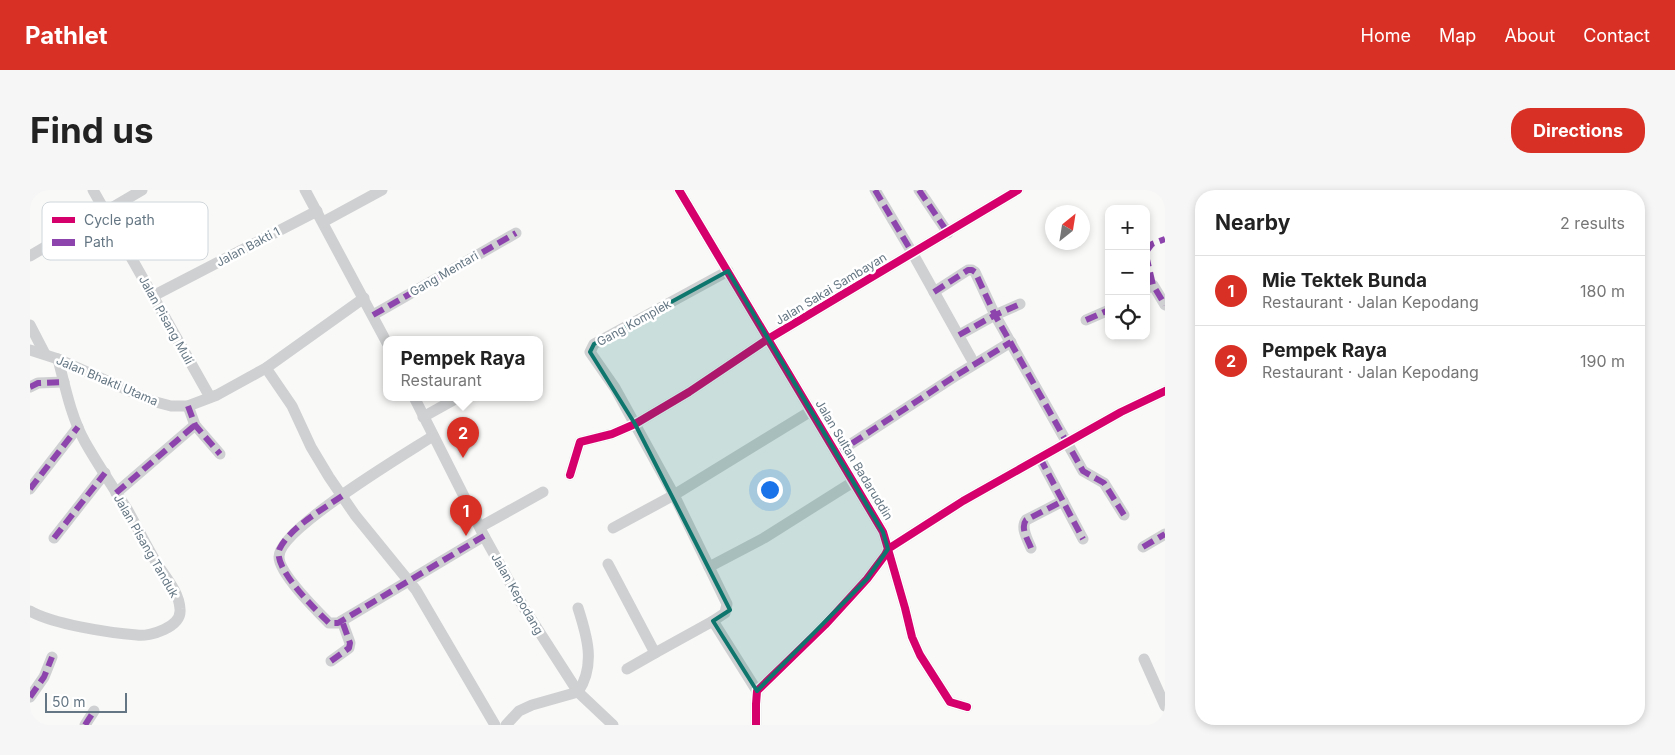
<!DOCTYPE html>
<html lang="en">
<head>
<meta charset="utf-8">
<style>
	:root { --surface:#fff; --page:#f6f6f6; --text:#222; --muted:#767676; --line:#e0e0e0; --accent:#d93025 }
	body { margin:0; font-family:Inter,sans-serif; background:var(--page); color:var(--text) }
	.controls { position:absolute; right:15px; top:15px; display:grid; overflow:hidden; border-radius:10px; box-shadow:0 2px 8px #0003 }
	.controls button { width:45px; height:45px; display:grid; place-items:center; padding:0; border:0; border-bottom:1px solid var(--line); background:var(--surface); color:var(--text); font:25px sans-serif }
	.compass { position:absolute; left:1015px; top:15px; width:45px; height:45px; border-radius:50%; background:var(--surface); box-shadow:0 2px 8px #0003; rotate:30deg }
	.scale { position:absolute; left:15px; bottom:12px; width:82px; box-sizing:border-box; padding-left:5px; border:2px solid #647683; border-top:0; font-size:14px; line-height:18px; white-space:nowrap; color:#647683; -webkit-text-stroke:4px #fff; paint-order:stroke }
	.you { position:absolute; left:739px; top:299px; width:18px; height:18px; margin:-12px; border:4px solid #fff; border-radius:50%; background:#1a73e8; box-shadow:0 0 0 8px #1a73e833 }
	.badge { display:grid; place-items:center; width:32px; height:32px; border-radius:50%; background:var(--accent); color:#fff; font-size:16px; font-weight:700 }
	.pin { position:absolute; translate:-50% -41px; filter:drop-shadow(0 1px 2px #0008) }
	.pin::after { content:''; position:absolute; top:26px; width:18px; height:15px; background:inherit; clip-path:polygon(0 0,100% 0,50% 100%) }
	.popup { position:absolute; left:353px; top:146px; width:160px; height:65px; box-sizing:border-box; display:grid; place-content:center; border-radius:10px; background:var(--surface); filter:drop-shadow(0 1px 4px #0005); font-size:16px; white-space:nowrap; color:var(--muted) }
	.popup b { font-size:19px; color:var(--text) }
	.popup::after { content:''; position:absolute; left:50%; top:100%; margin-left:-10px; border:10px solid transparent; border-top-color:var(--surface) }
	.list { margin:0; padding:0; list-style:none }
	h2 { display:flex; justify-content:space-between; align-items:center; height:65px; margin:0; padding:0 20px; font-size:21px }
	h2 small { font-size:16px; font-weight:400; color:var(--muted) }
	.list li { display:grid; grid-template-columns:32px 1fr auto; gap:15px; align-items:center; box-sizing:border-box; height:70px; padding:0 20px; border-top:1px solid var(--line) }
	.list b { display:block; font-size:19px; white-space:nowrap }
	.list p { margin:0; font-size:16px; white-space:nowrap; color:var(--muted) }
	.list em { font-size:16px; font-style:normal; color:var(--muted) }
	.icon { flex:none; width:28px; height:28px; fill:none; stroke:currentColor; stroke-width:2; stroke-linecap:round; stroke-linejoin:round }
	.map { position:relative; flex:none; width:1135px; height:535px; overflow:hidden; border-radius:20px }
	header { display:flex; align-items:center; gap:30px; box-sizing:border-box; height:70px; padding:0 25px; background:var(--accent); color:#fff }
	header strong { font-size:24px }
	nav { display:flex; gap:28px; margin-inline-start:auto; font-size:18px }
	.intro { display:flex; align-items:center; justify-content:space-between; box-sizing:border-box; height:120px; padding:0 30px }
	h1 { margin:0; font-size:35px }
	.button { padding:12px 22px; border-radius:20px; background:var(--accent); color:#fff; font-size:18px; font-weight:700 }
	main { display:flex; gap:30px; padding:0 30px }
	aside { flex:1; background:var(--surface); border-radius:20px; box-shadow:0 2px 8px #0003 }
	.map>svg:first-child { display:block }
	.lines { fill:none; stroke-linecap:round; stroke-linejoin:round }
	.minor { stroke:#cfd0d1; stroke-width:11 }
	.quiet { stroke:#8e44ad; stroke-width:6; stroke-dasharray:12 6; stroke-linecap:butt }
	.cycleway-casing { stroke:#fff; stroke-width:11 }
	.cycleway { stroke:#d6006c; stroke-width:8 }
	.marked { fill:#0f766e; fill-opacity:0.2; stroke:#0f766e; stroke-width:4; stroke-linejoin:round }
	.labels { text-anchor:middle; stroke-width:5; stroke-linejoin:round; paint-order:stroke }
	.street-label { font-size:12px; fill:#647683; stroke:#fff }
	.key { fill:#fff; stroke:#d0d6da; stroke-width:1 }
	.key-label { font-size:14px; fill:#647683 }
</style>
</head>
<body>
<header>
<strong>Pathlet</strong>
<nav><a>Home</a><a>Map</a><a>About</a><a>Contact</a></nav>
</header>
<div class="intro"><h1>Find us</h1><a class="button">Directions</a></div>
<main>
<div class="map">
<svg width="1135" height="535" viewBox="0 0 1135 535">
	<rect width="100%" height="100%" fill="#f9f9f8"/>
	<g class="lines">
		<g class="minor">
			<polyline points="63,0 180,207"/>
			<polyline points="275,0 357,153"/>
			<polyline points="649,0 853,342 858,359 855,365 837,389 795,435 727,501 726,514 726,535"/>
			<polyline points="845,0 883,64 941,168"/>
			<polyline points="889,0 918,43"/>
			<polyline points="293,32 352,0"/>
			<polyline points="0,66 112,0"/>
			<polyline points="1116,99 1123,95 1135,115"/>
			<polyline points="904,102 938,80 942,80 945,82 965,125 990,114"/>
			<polyline points="123,106 287,21"/>
			<polyline points="343,125 486,43"/>
			<polyline points="1056,130 1079,120"/>
			<polyline points="0,135 15,164"/>
			<polyline points="929,145 965,125 1053,281 1074,293 1094,325"/>
			<polyline points="0,160 28,169 122,211 141,216 158,216 187,205 236,178 334,108"/>
			<polyline points="236,178 262,216 281,257 299,287 325,325 386,400 465,535"/>
			<polyline points="0,197 8,193 34,192"/>
			<polyline points="384,207 454,346 494,418 548,502 583,535"/>
			<polyline points="158,216 165,235 190,264"/>
			<polyline points="393,227 429,207"/>
			<path d="M403,246C377,263 248,339 249,367C249,383 286,420 299,433H308L454,346"/>
			<polyline points="807,263 927,185 981,152"/>
			<polyline points="1010,268 1053,349"/>
			<polyline points="540,285 550,252 582,244 605,234 659,202 738,149 988,0"/>
			<polyline points="0,299 48,237"/>
			<polyline points="86,303 165,235"/>
			<polyline points="450,337 513,302"/>
			<polyline points="583,338 644,305 585,198 560,162 564,154 698,81"/>
			<polyline points="24,348 75,283"/>
			<polyline points="1113,357 1135,344"/>
			<path d="M1001,358C998,350 990,338 996,330L1033,311"/>
			<polyline points="578,374 625,463 683,431 727,501"/>
			<polyline points="679,377 734,348 823,292"/>
			<path d="M0,421C22,434 80,443 107,445C120,447 152,437 150,419C149,401 135,387 126,372C116,355 107,337 97,319C83,297 68,275 55,252C41,227 35,196 28,169"/>
			<polyline points="683,431 695,423 697,414 644,305 781,221"/>
			<polyline points="1114,469 1135,516"/>
			<polyline points="301,471 319,458 320,453 312,431"/>
			<polyline points="597,479 625,463"/>
			<polyline points="0,507 14,487 22,467"/>
			<polyline points="937,517 920,512 890,465 882,447 875,418 858,359 933,311 1091,222 1135,201"/>
			<polyline points="55,535 64,521"/>
			<path d="M476,535L489,521L502,515L548,502C566,475 557,446 548,418"/>
		</g>
		<g class="quiet">
			<polyline points="845,0 883,64"/>
			<polyline points="889,0 918,43"/>
			<polyline points="1116,62 1122,54 1135,49"/>
			<polyline points="1116,65 1123,95 1135,115"/>
			<polyline points="904,102 938,80 942,80 945,82 965,125 990,114"/>
			<polyline points="343,125 486,43"/>
			<polyline points="1056,130 1079,120"/>
			<polyline points="929,145 965,125 1053,281 1074,293 1094,325"/>
			<polyline points="0,197 8,193 34,192"/>
			<polyline points="158,216 165,235 190,264"/>
			<polyline points="807,263 927,185 981,152"/>
			<polyline points="1010,268 1053,349"/>
			<polyline points="0,299 48,237"/>
			<polyline points="86,303 165,235"/>
			<path d="M312,306C293,319 261,337 250,358C240,376 287,421 299,433H308L454,346"/>
			<polyline points="24,348 75,283"/>
			<polyline points="1113,357 1135,344"/>
			<path d="M1001,358C998,350 990,338 996,330L1033,311"/>
			<polyline points="301,471 319,458 320,453 312,431"/>
			<polyline points="0,507 14,487 22,467"/>
			<polyline points="55,535 64,521"/>
		</g>
		<defs>
			<g id="cycleway">
				<polyline points="649,0 853,342 858,359 855,365 837,389 795,435 727,501 726,514 726,535"/>
				<polyline points="540,285 550,252 582,244 605,234 659,202 738,149 988,0"/>
				<polyline points="937,517 920,512 890,465 882,447 875,418 858,359 933,311 1091,222 1135,201"/>
			</g>
		</defs>
		<use href="#cycleway" class="cycleway-casing"/>
		<use href="#cycleway" class="cycleway"/>
	</g>
	<path class="marked" d="M698,81L853,342L858,359L837,389L727,501L683,431L700,420L605,234L560,162L564,154Z"/>
	<g class="labels">
		<g class="street-label">
			<text transform="translate(218 57) rotate(-28)" y="4">Jalan Bakti 1</text>
			<text transform="translate(414 84) rotate(-30)" y="4">Gang Mentari</text>
			<text transform="translate(801 99) rotate(-31)" y="4">Jalan Sakai Sambayan</text>
			<text transform="translate(136 130) rotate(61)" y="4">Jalan Pisang Muli</text>
			<text transform="translate(604 133) rotate(-29)" y="4">Gang Komplek</text>
			<text transform="translate(77 191) rotate(23)" y="4">Jalan Bhakti Utama</text>
			<text transform="translate(824 270) rotate(59)" y="4">Jalan Sultan Badaruddin</text>
			<text transform="translate(116 356) rotate(60)" y="4">Jalan Pisang Tanduk</text>
			<text transform="translate(487 404) rotate(60)" y="4">Jalan Kepodang</text>
		</g>
	</g>
	<rect x="12" y="12" width="166" height="58" rx="8" class="key"/>
	<rect x="22" y="27" width="23" height="6" fill="#d6006c"/>
	<rect x="22" y="49" width="23" height="7" fill="#8e44ad"/>
	<g class="key-label">
		<text x="54" y="35">Cycle path</text>
		<text x="54" y="57">Path</text>
	</g>
</svg>
<div class="controls">
<button>+</button>
<button>−</button>
<button><svg class="icon" aria-label="locate" viewBox="0 0 24 24"><circle cx="12" cy="12" r="6"/><path d="M12 2v4M12 18v4M2 12h4M18 12h4"/></svg></button>
</div>
<svg class="compass" viewBox="-18 -18 36 36"><path d="M0-13l5 13h-10z" fill="#e53935"/><path d="M0 13l5-13h-10z" fill="#767676"/></svg>
<div class="scale">50 m</div>
<div class="you"></div>
<div class="pin badge" style="left:436px;top:346px">1</div>
<div class="pin badge" style="left:433px;top:268px">2</div>
<div class="popup"><b>Pempek Raya</b>Restaurant</div>
</div>
<aside>
<h2>Nearby<small>2 results</small></h2>
<ul class="list">
<li><span class="badge">1</span><div><b>Mie Tektek Bunda</b><p>Restaurant · Jalan Kepodang</p></div><em>180 m</em></li>
<li><span class="badge">2</span><div><b>Pempek Raya</b><p>Restaurant · Jalan Kepodang</p></div><em>190 m</em></li>
</ul>
</aside>
</main>
</body>
</html>
